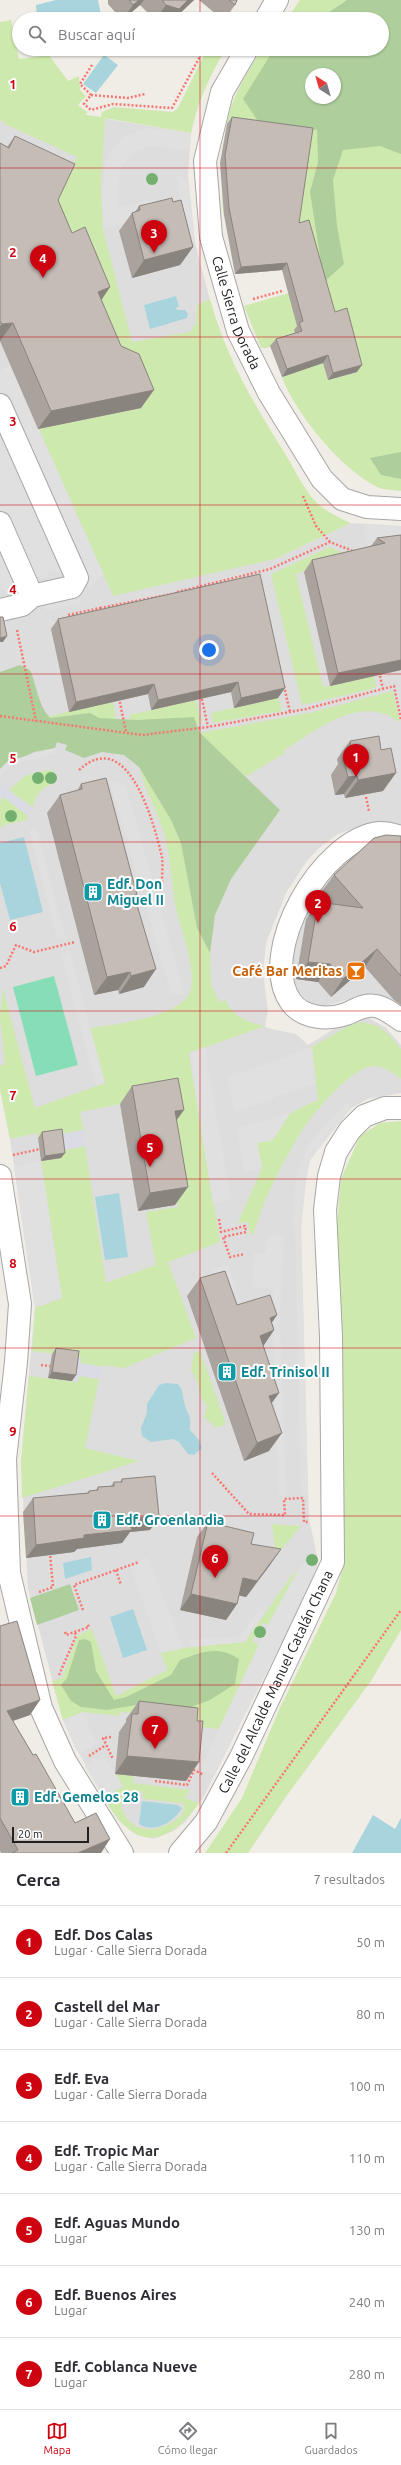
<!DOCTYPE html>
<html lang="es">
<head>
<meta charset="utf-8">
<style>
	:root { --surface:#fff; --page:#f2f2f3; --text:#2b2b33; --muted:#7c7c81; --line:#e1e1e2; --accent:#cd030f }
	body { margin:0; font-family:Ubuntu,sans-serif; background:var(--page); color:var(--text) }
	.compass { position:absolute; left:305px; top:68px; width:36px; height:36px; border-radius:50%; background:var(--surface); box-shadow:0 1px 3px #0004; rotate:323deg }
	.scale { position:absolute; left:12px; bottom:10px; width:77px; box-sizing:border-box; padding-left:4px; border:2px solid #202020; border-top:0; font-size:11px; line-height:14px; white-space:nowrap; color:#202020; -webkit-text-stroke:3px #fff; paint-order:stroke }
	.you { position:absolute; left:209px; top:650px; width:14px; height:14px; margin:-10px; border:3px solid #fff; border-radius:50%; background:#1a73e8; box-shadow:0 0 0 6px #1a73e833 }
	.badge { display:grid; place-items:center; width:26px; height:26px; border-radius:50%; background:var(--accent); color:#fff; font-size:13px; font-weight:700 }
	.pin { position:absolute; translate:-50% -33px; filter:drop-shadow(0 1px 2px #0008) }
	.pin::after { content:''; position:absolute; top:21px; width:14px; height:12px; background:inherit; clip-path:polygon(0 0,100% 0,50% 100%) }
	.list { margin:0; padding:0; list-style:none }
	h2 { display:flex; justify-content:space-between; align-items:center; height:52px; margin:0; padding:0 16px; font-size:17px }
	h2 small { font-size:13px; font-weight:400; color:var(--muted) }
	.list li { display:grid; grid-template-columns:26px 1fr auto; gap:12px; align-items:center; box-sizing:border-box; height:72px; padding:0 16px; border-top:1px solid var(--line) }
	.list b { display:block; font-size:15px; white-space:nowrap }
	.list p { margin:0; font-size:13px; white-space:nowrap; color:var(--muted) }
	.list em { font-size:13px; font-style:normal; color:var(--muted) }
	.icon { flex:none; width:22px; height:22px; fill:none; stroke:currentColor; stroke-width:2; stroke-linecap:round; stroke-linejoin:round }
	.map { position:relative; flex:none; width:401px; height:1853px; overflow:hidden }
	.search { position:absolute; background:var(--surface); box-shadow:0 1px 3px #0004; left:12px; right:12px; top:12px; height:44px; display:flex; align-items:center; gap:10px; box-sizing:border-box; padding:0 14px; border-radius:22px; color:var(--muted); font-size:15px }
	.sheet { height:556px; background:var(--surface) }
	nav { display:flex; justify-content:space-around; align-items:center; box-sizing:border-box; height:56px; border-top:1px solid var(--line); background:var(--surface); font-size:11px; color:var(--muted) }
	nav a { display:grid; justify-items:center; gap:2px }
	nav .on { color:var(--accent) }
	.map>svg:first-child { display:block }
	.residential { fill:#dedddd }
	.grass { fill:#cee9ad; fill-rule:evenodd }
	.forest { fill:#aecf9c; fill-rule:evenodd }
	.pitch { fill:#86deb7 }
	.parking { fill:#e0e0e0 }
	.plaza { fill:#dbdbe6 }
	.water { fill:#a8d4dd }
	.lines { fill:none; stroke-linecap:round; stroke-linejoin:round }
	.minor-casing { stroke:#a7a7a7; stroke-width:24 }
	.path { stroke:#f87670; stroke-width:2.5; stroke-dasharray:2 2; stroke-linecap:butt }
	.minor { stroke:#fff; stroke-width:22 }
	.tree { fill:#73b070 }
	.wall { fill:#a9a29d }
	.shaded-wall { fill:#8a847f }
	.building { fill:#c5bcb6; stroke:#8a847f }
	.grid { fill:none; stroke:#cd030f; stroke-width:1; stroke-opacity:0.55 }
	.labels { text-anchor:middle; stroke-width:4; stroke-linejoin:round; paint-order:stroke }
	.street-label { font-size:14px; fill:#202020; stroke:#fff }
	.culture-label { font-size:14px; font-weight:bold; fill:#0d838f; stroke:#fff; text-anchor:start }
	.food-label { font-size:14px; font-weight:bold; fill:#c56008; stroke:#fff; text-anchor:end }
	.grid-label { font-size:13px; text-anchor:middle; font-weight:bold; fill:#cd030f; stroke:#fff; stroke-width:4; stroke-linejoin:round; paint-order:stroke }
</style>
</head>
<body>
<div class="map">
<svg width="401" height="1853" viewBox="0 0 401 1853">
	<rect width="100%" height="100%" fill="#f0ece6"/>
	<g class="residential">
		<polygon points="0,101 191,133 188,175 195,243 218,331 243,386 259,411 275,559 351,523 401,526 401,825 389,823 361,826 338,834 319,848 306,862 286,893 266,943 263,973 268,1010 265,1026 267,1028 296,1034 308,1045 337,1027 360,1018 369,1018 386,1028 401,1045 401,1093 368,1099 351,1108 317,1150 310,1160 307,1171 301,1228 309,1519 318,1560 316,1571 204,1796 186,1821 174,1831 153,1839 135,1834 118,1820 75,1747 63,1720 28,1588 21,1461 35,1308 10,1139 0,1089"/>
		<polygon points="357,853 401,855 401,1008 372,996 359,996 319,1008 310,1005 296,989 289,963 290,944 318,882"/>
	</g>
	<g class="grass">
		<path d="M300,0H401V491C394,490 384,490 377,487C342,470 295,413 282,377L323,362L328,380L357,372L294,330L297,339L266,348H261L244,306L320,284L224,216L223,211C221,181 221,148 228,118C233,94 249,70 262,49H382V19H287ZM311,74H335V98H311Z"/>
		<path d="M11,20L19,59L49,55L68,81L79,76L80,90L86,96L78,105L87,112L86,115L101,117L102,112L114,107L173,112L178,108L207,49L210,51L226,49C209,76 198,102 191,133L105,118L101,185L103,229L132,342L190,332L196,323L197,305L210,299C226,358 253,402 284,452C294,468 303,488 315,501C326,512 338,517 351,523L275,559L113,596L38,429L141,408L30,248L77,157L5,124L0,119V22Z"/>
		<polygon points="330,547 347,555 296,574 323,687 374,676 376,688 302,705 271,574"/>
		<path d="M393,691L400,722C361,693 318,729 284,750L285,753L245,777L200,733L309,713Z"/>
		<polygon points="278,698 282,711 213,723 211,713"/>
		<polygon points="196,700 201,723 141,730 132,728 129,715"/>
		<polygon points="113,701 117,725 47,720 46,717"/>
		<path d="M139,767L171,820L181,843L197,928L210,953L211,985L220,1003L225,999C233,1017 247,1022 265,1026L189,1053L220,1242L168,1262L196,1338L124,1368L103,1365L102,1367L80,1363V1357L32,1351L35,1308L62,1298L41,1161L61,1158L60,1151L85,1146L106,1283L156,1265L146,1212L178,1207L165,1132L120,1104L80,1112L83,1130L38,1138L37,1133L10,1139L0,1089V1066L5,1064L0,1018L3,989L35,1108L105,1083L90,1028C113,1025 177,1017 189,994C199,975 180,928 176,908C171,883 171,857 164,833C157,810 145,790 139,767Z"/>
		<path d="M46,770L54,771L56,781C42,790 37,790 33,808L9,790L25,776Z"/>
		<polygon points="4,797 27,815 27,820 4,825 0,828 0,802"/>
		<path d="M360,1022C383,1025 387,1032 401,1049V1079C394,1073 384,1066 374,1066C350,1067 309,1118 298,1137C281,1166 262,1202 254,1234L251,1235L247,1222L238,1223L262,1168L257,1142L273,1140L290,1113L318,1100L312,1047L346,1027Z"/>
		<polygon points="401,1121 401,1630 371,1681 285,1798 248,1853 205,1853 242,1798 279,1710 336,1593 344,1563 336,1236 341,1179 360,1136 380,1123"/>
		<path d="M200,1351L226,1424L216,1428L204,1417L207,1406C197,1395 201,1381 191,1371L194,1353Z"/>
		<polygon points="29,1376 77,1382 79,1376 99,1379 85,1448 139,1461 22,1498 21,1461"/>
		<polygon points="272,1524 301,1526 276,1556"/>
		<polygon points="298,1570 268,1625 262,1623 252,1641 259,1645 219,1729 190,1726 191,1718 120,1712 119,1716 83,1712 63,1720 52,1681 62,1678 78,1635 92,1629 116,1696 167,1670 161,1653 183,1648 245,1642 292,1575"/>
		<path d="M115,1774L134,1776L133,1783L190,1790L185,1798L199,1803C164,1851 133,1849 104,1798L123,1786ZM139,1791L143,1793V1799L182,1803L184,1805L183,1813C164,1834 128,1838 121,1804L126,1796Z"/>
	</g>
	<g class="forest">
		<path d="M347,0H401V154L380,146L343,150L333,180L337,226L344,264L324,282L310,192L318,162L317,130L258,121L243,99L274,49H382V19H319ZM311,74H335V98H311Z"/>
		<polygon points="401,452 401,479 381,475 370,458"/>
		<path d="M20,665L30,670C37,686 38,705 50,718L90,713L99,718L137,720L194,717L200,733L280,810L231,879L215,915L210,953L197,928L181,843L171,820L139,767L124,755L102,752L84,758L65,750L67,745L57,742L55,748L34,752L0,769V672Z"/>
		<polygon points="70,1584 79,1610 37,1625 30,1598"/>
		<path d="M85,1639L91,1642L96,1671L114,1700L126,1697L171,1675L180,1660C202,1652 218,1645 239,1659L235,1684L210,1700L183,1710L136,1705L107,1710L81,1707L71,1701L61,1685L67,1678L79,1640Z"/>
	</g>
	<polygon class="pitch" points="54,976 78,1065 36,1076 13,987"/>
	<g class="parking">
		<polygon points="148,128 191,133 189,150 149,146 137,151 123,165 119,177 118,208 156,199 159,214 103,229 101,185 104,185 105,166 109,152 124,136"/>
		<polygon points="177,174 188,181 195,243 183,237"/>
		<polygon points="11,366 103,573 89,589 0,390 0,372 3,368"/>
		<polygon points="0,427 63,573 47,571 49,579 28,575 0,508"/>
		<polygon points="363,525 401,526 401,546 368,550"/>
		<polygon points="0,542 16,577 6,594 0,579"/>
		<polygon points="79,594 81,603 46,611 44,602"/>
		<polygon points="55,748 55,754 11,765 0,777 0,769 8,761"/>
		<polygon points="109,780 126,786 153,881 138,878"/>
		<polygon points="37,829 65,937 57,939 29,830"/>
		<polygon points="142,895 158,900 185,996 171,993"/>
		<polygon points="70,952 105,1083 96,1086 61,954"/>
		<polygon points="205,1047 231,1200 213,1204 189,1053"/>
		<polygon points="312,1047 316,1083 234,1112 227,1078"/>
		<polygon points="347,1102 351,1108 310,1160 303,1198 301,1228 308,1494 301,1495 295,1229 293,1229 295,1186 300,1165 310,1142"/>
		<polygon points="290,1113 273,1140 257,1143 262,1168 244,1173 237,1128"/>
		<polygon points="41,1161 62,1298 35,1308 14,1167"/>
		<polygon points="267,1235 284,1236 280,1318 286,1496 279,1496 272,1320 273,1289 252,1288 254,1253 266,1253"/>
		<polygon points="228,1264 245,1313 227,1319 210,1270"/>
		<polygon points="148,1557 183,1648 161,1653 129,1564"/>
		<polygon points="306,1561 317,1565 310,1587 214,1775 200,1769 268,1625 298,1570"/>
		<polygon points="260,1609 265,1612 245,1642 190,1647 189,1640 240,1636"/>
		<polygon points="83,1712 97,1744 79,1754 63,1720"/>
		<polygon points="103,1755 123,1786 104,1798 85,1766"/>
	</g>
	<g class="plaza">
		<polygon points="0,784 33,808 27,815 0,794"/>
		<polygon points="83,1130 85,1146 60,1151 58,1135"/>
		<polygon points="75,1357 81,1357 80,1363 102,1367 99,1379 79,1376 78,1382 72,1381"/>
	</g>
	<g class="water">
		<polygon points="56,0 98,0 101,15 96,19 37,19 36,5"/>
		<polygon points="104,55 118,65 96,93 83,84"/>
		<polygon points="176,296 179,307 176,307 177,310 185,310 188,314 187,318 150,329 144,305"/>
		<polygon points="24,837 43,912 10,920 0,883 0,843"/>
		<polygon points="119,1193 128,1257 105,1260 95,1197"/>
		<path d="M166,1383L178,1384C184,1391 182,1397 185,1405C189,1419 191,1413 190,1430L199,1440L202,1448L194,1455L188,1454L179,1442L173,1439L151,1442L142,1436L141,1428L147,1413V1404L159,1385Z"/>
		<polygon points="91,1557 92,1570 65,1579 63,1563"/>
		<polygon points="133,1609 147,1650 123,1658 110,1617"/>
		<path d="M142,1801L177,1805L182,1808C174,1822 154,1834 139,1824Z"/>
		<polygon points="373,1815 395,1829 401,1818 401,1853 352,1853"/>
	</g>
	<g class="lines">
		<defs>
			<g id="minor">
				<polyline points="266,19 277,0"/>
				<path id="s1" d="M247,49L222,92L205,161L211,237L238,331L269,393L322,479L342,499L367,507L401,509"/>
				<polyline points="0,405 77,578 72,587 32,596 22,605 0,610"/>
				<polyline points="0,523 32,596"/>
				<path d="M401,837C395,835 387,833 380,833C322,838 256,953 291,1002C303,1019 329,1020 346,1014C356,1010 364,1004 375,1006C384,1007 394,1015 401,1020"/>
				<polyline points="0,1176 20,1304 16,1362 5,1459 9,1573 41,1708 65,1761 122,1853"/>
				<path id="s2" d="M180,1853L206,1822L241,1757L333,1562L331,1336L325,1210L329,1176L336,1152L350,1130L364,1116L385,1108H401"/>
			</g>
		</defs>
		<use href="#minor" class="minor-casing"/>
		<g class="path">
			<polyline points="219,19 220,18"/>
			<polyline points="92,65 80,84 91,95 84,104 91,110 113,104 172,108 204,49"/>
			<polyline points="91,95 128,98 145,94"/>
			<polyline points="253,299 282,291"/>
			<polyline points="303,496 316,526 330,542"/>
			<polyline points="177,592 270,569 330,542 353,551"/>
			<polyline points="100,608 177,593"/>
			<polyline points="68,615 100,608 101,613"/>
			<polyline points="17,630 36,721"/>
			<polyline points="379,672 383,689"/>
			<polyline points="284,686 290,712"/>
			<polyline points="201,695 208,727"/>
			<polyline points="119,698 126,732"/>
			<polyline points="0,716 142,735 208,727 306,709 394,686 401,720"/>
			<path d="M79,770C128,725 154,823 162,857C163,865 162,874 162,882L154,887L133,889"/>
			<polyline points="366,797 369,811"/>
			<polyline points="0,968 6,966 16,945 34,952 75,942"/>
			<polyline points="13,1155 40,1149"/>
			<polyline points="219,1219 221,1232 245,1226 246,1232 223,1237 230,1257 245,1254"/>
			<polyline points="41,1365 50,1366"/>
			<polyline points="212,1473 249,1514 285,1515 284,1499 303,1498 304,1522 308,1522"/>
			<polyline points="116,1570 121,1585"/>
			<polyline points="39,1592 53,1587 50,1553"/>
			<polyline points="83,1610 74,1585 139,1562"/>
			<polyline points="65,1632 66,1635 89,1627 87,1623"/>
			<polyline points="59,1675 76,1636 75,1632"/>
			<polyline points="111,1737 103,1738 113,1759"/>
			<polyline points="89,1756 106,1745"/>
			<polyline points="155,1781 187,1785 194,1770 204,1775"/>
			<polyline points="226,1853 401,1610"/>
		</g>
		<use href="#minor" class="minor"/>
	</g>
	<g class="tree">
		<circle cx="152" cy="179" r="6"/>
		<circle cx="38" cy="778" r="6"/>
		<circle cx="51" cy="778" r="6"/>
		<circle cx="11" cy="816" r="6"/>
		<circle cx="312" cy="1560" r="6"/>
		<circle cx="260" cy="1632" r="6"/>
	</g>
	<g class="wall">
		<polygon points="108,0 194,0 174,19 154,19 140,5 124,19 121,19 108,4"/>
		<polygon points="199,0 237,0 235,5 225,19 222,19"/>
		<polygon points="232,117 299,223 335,312 357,372 328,380 323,363 282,377 270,346 276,339 295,333 294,330 297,326 282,270 235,274 224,215 220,163 227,124"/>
		<polygon points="15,136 58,200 72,233 110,287 101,300 141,408 38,429 0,341 0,143 7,147"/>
		<polygon points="173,202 193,247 180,265 132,278 119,231 132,213 135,212 139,206"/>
		<polygon points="401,535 401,670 330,686 304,572 312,560 371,546 377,538"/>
		<polygon points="260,574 278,698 234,708 231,692 151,710 148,694 69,712 51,629 58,619"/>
		<polygon points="350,741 383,791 345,798 344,794 335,795 331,775 338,764 337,759"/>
		<polygon points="81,784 135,897 144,987 119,994 118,990 94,995 47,813 60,795 77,791"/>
		<polygon points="401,836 401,1005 394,1000 365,967 331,997 318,982 296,979 306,919 318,902 331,903 321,892 334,875"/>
		<polygon points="132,1086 177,1120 175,1205 138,1211 120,1104"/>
		<polygon points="42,1132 65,1153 61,1158 41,1161 38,1138"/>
		<polygon points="200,1278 237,1305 272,1323 274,1330 263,1346 279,1393 271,1403 269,1451 244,1461 187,1296"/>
		<polygon points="56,1348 72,1381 48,1378 52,1354"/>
		<polygon points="122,1479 159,1516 150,1530 130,1532 122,1543 77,1549 74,1552 26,1558 23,1512 33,1498 87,1493 89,1491 96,1490 98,1487 111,1486 114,1482 120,1482"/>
		<polygon points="208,1522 251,1544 270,1565 246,1597 239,1595 237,1604 226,1620 180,1610 197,1537"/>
		<polygon points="0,1626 30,1715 13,1721 33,1755 75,1823 101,1853 1,1853 0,1851"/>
		<polygon points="139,1701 186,1781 115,1774 119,1732 126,1722 126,1719"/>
	</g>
	<g class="shaded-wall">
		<polygon points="139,0 144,0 140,5 123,19 133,5"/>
		<polygon points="188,0 194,0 174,19 156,19 166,5"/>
		<polygon points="193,247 180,265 132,278 144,260"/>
		<polygon points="287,263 282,270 235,274 241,267"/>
		<polygon points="110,287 98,305 98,292"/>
		<polygon points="13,323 0,341 0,326 2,324"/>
		<polygon points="328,355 323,363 282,377 287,369"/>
		<polygon points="362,365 357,372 328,380 333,373"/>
		<polygon points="154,390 141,408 38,429 51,411"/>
		<polygon points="7,636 3,642 0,642 0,638"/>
		<polygon points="401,660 401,670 330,686 338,673"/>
		<polygon points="238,682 231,692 151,710 158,700"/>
		<polygon points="154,684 148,694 69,712 76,702"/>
		<polygon points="285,688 278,698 234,708 241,698"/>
		<polygon points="396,773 383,791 345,798 358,780"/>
		<polygon points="357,776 344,794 335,795 348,777"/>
		<polygon points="377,949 365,967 331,997 343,979"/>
		<polygon points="308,962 330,964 318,982 296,979"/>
		<polygon points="156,969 144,987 119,994 131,976"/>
		<polygon points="130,972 118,990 94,995 107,977"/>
		<polygon points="184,1110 171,1128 175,1111"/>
		<polygon points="65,1153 61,1158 41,1161 45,1156"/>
		<polygon points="188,1187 175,1205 138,1211 150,1193"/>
		<polygon points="277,1315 265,1333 270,1318"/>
		<polygon points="274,1330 262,1348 260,1336"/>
		<polygon points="52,1372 76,1375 72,1381 48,1378"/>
		<polygon points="279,1393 266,1411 269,1396"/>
		<polygon points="282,1433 269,1451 244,1461 257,1443"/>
		<polygon points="159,1516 150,1530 130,1532 122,1543 77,1549 74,1552 26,1558 36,1545 134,1518"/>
		<polygon points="281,1549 270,1565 246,1597 232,1594 243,1578"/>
		<polygon points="191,1594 237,1604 226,1620 180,1610"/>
		<polygon points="40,1700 30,1715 0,1725 7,1711"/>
		<polygon points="127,1756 199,1762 186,1781 115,1774"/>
		<polygon points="110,1839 101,1853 78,1853"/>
	</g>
	<g class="building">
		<polygon points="129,0 139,0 133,5"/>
		<polygon points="162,0 188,0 179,9 166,5"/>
		<polygon points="229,0 237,0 235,5"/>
		<polygon points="232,117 313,128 299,223 309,220 335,312 347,308 362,365 333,373 328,355 287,369 276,339 302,331 299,323 303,321 287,263 241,267 229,208 225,155"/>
		<polygon points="15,136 75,164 58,200 72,233 85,227 110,287 98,292 121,346 139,354 154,390 51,411 13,323 2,324 0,321 0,143 9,148"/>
		<polygon points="172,198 173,202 181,200 193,247 144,260 132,213 140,210 139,206"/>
		<polygon points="401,535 401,660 338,673 312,560 385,543 377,538"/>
		<polygon points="260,574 285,688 241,698 238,682 158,700 154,684 76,702 58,619"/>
		<polygon points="0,617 3,617 7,636 0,638"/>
		<polygon points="379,736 381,750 391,748 396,773 358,780 357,776 348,777 343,757 352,755 350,741"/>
		<polygon points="106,778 137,895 134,895 156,969 131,976 130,972 107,977 60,795 82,789 81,784"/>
		<polygon points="386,835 401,836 401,976 377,949 343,979 330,964 308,962 318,902 363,908 334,875 374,838"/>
		<polygon points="178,1078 184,1110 175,1111 188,1187 150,1193 132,1086"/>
		<polygon points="62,1129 65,1153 45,1156 42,1132"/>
		<polygon points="225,1271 237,1305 270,1295 277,1315 270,1318 274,1330 260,1336 279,1393 269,1396 282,1433 257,1443 200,1278"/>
		<polygon points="56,1348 79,1351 76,1375 52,1372"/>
		<polygon points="155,1476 159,1516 134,1518 135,1524 130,1525 132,1530 84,1535 84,1538 36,1545 33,1498 89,1493 89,1491 98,1490 98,1487 114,1486 114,1482 122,1482 122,1479"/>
		<polygon points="208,1522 254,1533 251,1544 281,1549 257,1581 243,1578 237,1604 191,1594"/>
		<polygon points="17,1621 40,1700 7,1711 33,1755 36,1754 75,1823 96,1813 110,1839 78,1853 12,1853 18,1850 0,1818 0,1626"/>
		<polygon points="139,1701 198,1708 197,1721 203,1721 199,1762 127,1756 132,1714 138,1714"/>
	</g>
	<path class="grid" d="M200,0V19M200,49V1853M0,168H401M0,337H401M0,505H401M0,674H401M0,842H401M0,1011H401M0,1179H401M0,1348H401M0,1516H401M0,1685H401"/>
	<defs>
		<symbol id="building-square" viewBox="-11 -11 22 22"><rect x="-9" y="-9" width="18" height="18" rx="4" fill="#0f9aa8" stroke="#fff"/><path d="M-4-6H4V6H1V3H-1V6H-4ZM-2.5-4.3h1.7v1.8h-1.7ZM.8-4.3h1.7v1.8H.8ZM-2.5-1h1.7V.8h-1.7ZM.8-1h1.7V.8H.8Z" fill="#fff"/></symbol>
		<symbol id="bar-square" viewBox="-11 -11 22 22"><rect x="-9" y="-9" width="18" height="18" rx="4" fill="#e8710a" stroke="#fff"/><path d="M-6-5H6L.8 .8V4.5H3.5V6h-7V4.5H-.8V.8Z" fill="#fff"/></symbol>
	</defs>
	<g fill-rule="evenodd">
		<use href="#building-square" x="82" y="881" width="22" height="22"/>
		<use href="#bar-square" x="345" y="960" width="22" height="22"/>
		<use href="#building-square" x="216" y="1361" width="22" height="22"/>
		<use href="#building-square" x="91" y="1509" width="22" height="22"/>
		<use href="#building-square" x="9" y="1786" width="22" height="22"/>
	</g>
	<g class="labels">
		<g class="street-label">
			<text dy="5" stroke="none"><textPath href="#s1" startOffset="277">Calle Sierra Dorada</textPath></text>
			<text dy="5" stroke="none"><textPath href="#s2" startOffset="197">Calle del Alcalde Manuel Catalán Chana</textPath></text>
		</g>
		<g class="culture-label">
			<text x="107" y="889">Edf. Don<tspan x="107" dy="16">Miguel II</tspan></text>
			<text x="241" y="1377">Edf. Trinisol II</text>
			<text x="116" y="1525">Edf. Groenlandia</text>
			<text x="34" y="1802">Edf. Gemelos 28</text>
		</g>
		<g class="food-label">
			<text x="342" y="976">Café Bar Meritas</text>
		</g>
	</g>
	<g class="grid-label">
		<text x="13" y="89">1</text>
		<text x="13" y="257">2</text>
		<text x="13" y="426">3</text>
		<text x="13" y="594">4</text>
		<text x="13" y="763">5</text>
		<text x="13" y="931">6</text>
		<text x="13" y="1100">7</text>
		<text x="13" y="1268">8</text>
		<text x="13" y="1436">9</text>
	</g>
</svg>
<svg class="compass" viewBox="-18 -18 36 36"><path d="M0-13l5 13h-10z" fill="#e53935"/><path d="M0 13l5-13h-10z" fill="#7c7c81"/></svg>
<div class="scale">20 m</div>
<div class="you"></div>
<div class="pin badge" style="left:356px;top:777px">1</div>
<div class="pin badge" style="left:318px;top:923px">2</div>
<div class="pin badge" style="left:154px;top:253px">3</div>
<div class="pin badge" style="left:43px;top:278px">4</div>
<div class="pin badge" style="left:150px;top:1167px">5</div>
<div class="pin badge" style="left:215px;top:1578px">6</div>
<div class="pin badge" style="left:155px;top:1749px">7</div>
<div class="search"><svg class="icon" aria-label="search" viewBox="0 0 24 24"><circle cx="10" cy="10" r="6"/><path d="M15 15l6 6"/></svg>Buscar aquí</div>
</div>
<section class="sheet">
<h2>Cerca<small>7 resultados</small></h2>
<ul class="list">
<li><span class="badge">1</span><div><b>Edf. Dos Calas</b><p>Lugar · Calle Sierra Dorada</p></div><em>50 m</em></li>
<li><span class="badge">2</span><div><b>Castell del Mar</b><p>Lugar · Calle Sierra Dorada</p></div><em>80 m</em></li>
<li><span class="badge">3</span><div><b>Edf. Eva</b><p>Lugar · Calle Sierra Dorada</p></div><em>100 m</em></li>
<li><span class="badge">4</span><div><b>Edf. Tropic Mar</b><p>Lugar · Calle Sierra Dorada</p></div><em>110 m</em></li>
<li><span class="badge">5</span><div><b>Edf. Aguas Mundo</b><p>Lugar</p></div><em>130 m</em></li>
<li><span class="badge">6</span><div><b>Edf. Buenos Aires</b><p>Lugar</p></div><em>240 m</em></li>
<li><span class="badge">7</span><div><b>Edf. Coblanca Nueve</b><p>Lugar</p></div><em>280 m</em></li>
</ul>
</section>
<nav>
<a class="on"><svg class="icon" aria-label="map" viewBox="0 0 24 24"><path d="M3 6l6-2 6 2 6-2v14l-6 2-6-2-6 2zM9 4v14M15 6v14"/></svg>Mapa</a>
<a><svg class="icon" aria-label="directions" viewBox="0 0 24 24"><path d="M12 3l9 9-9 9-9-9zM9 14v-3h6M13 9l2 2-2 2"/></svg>Cómo llegar</a>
<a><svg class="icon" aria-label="saved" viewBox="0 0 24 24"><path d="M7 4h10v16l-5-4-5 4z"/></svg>Guardados</a>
</nav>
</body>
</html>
